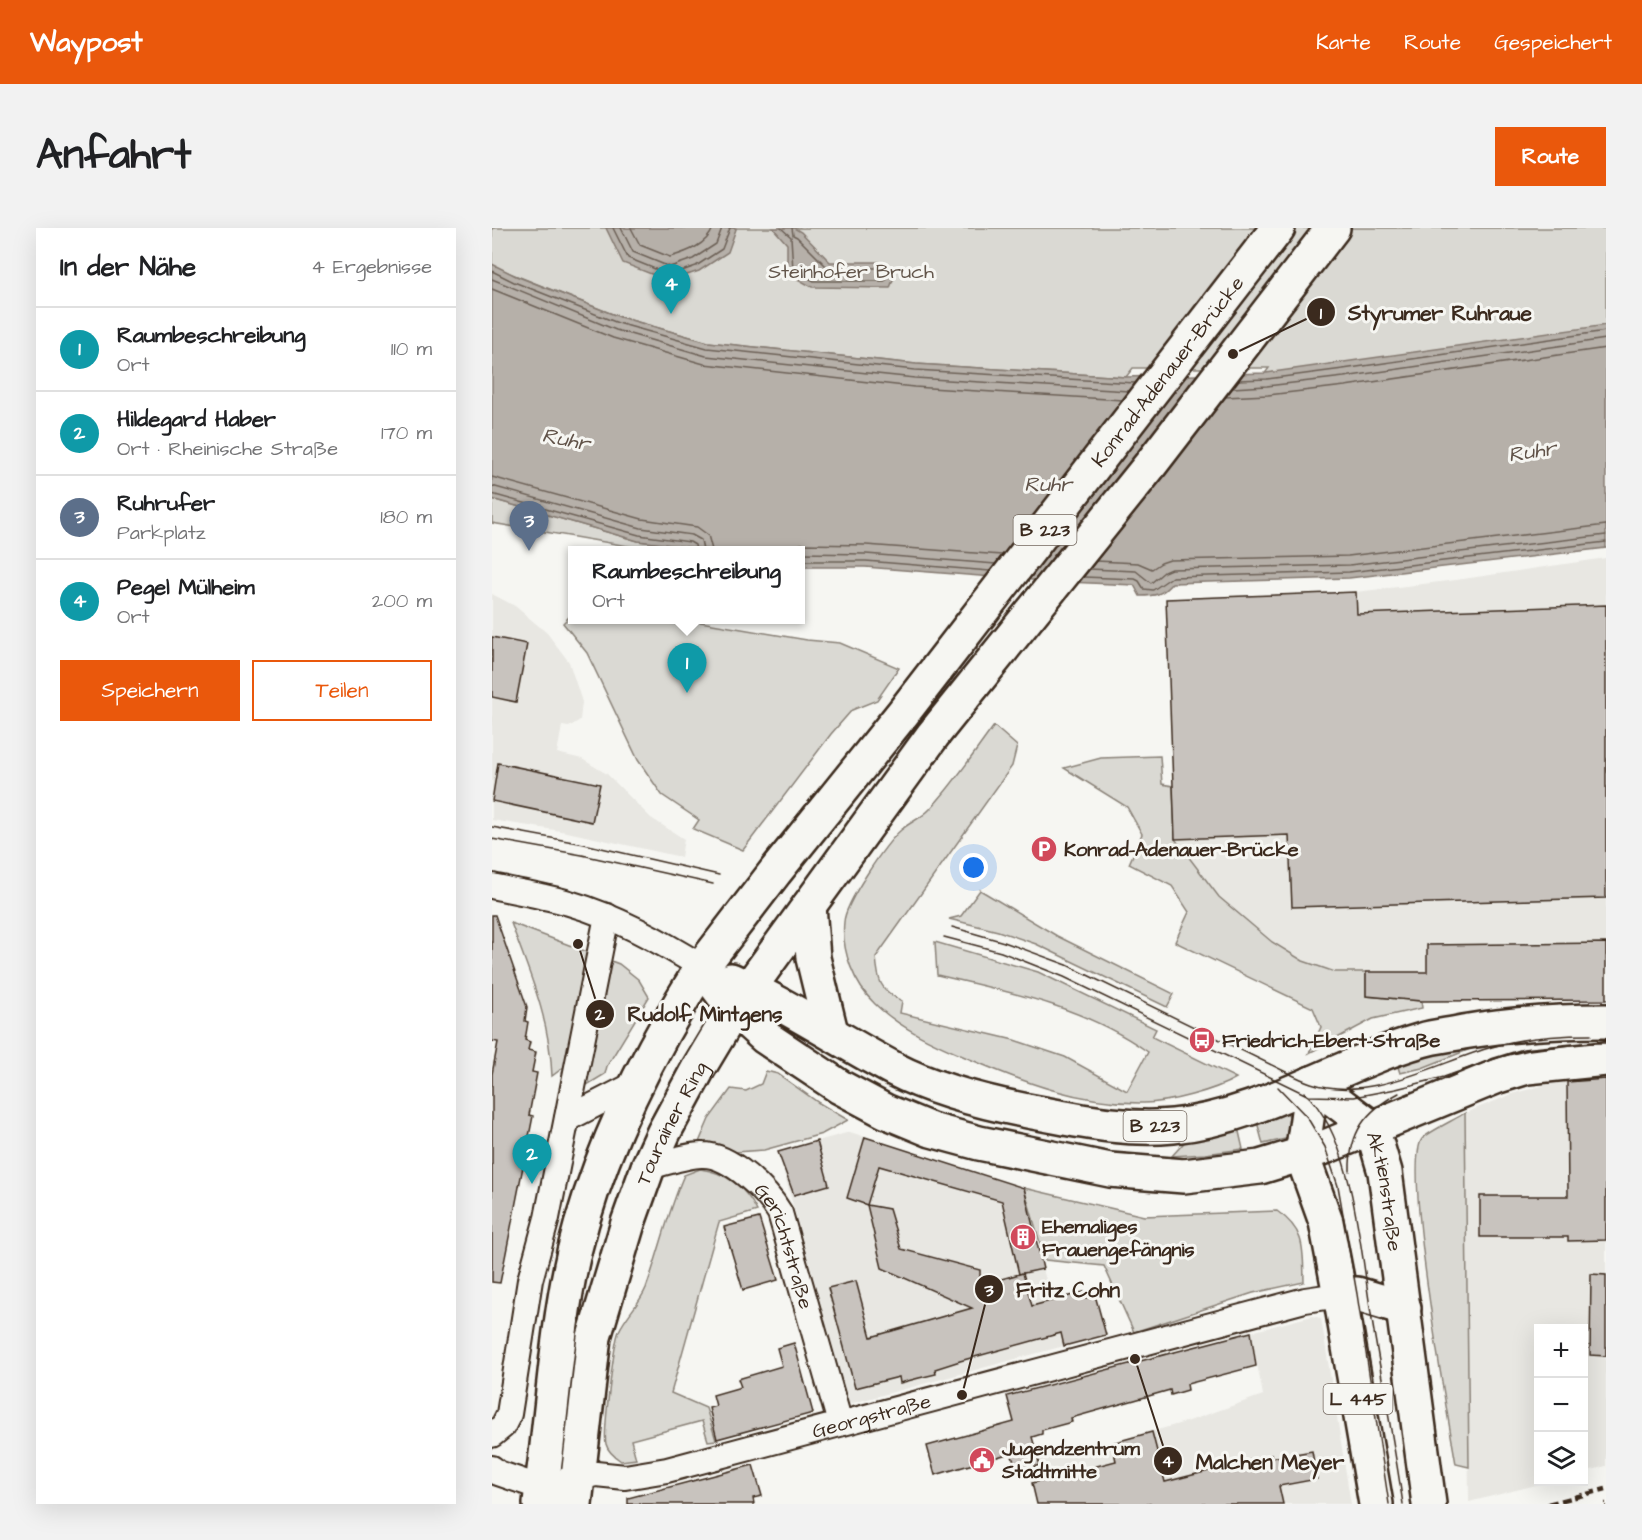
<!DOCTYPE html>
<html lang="de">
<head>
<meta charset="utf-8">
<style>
	:root { --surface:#fff; --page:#f2f2f2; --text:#202124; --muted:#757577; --line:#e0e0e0; --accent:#ea580c }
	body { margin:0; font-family:"Architects Daughter",sans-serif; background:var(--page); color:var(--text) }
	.controls { position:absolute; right:18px; bottom:18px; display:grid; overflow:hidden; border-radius:0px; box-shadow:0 6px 24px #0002 }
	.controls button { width:54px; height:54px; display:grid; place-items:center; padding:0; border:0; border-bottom:2px solid var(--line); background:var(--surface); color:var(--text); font:30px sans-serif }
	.you { position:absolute; left:482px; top:640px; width:21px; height:21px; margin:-15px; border:4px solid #fff; border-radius:50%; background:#1a73e8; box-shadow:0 0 0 9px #1a73e833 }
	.badge { display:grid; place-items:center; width:39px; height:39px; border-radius:50%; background:var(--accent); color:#fff; font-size:20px; font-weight:700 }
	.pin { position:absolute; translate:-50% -50px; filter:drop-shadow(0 2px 3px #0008) }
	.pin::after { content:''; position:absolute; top:32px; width:21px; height:18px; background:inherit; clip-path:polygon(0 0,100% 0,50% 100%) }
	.popup { position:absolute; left:76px; top:318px; width:237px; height:78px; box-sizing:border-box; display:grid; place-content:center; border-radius:0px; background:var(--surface); filter:drop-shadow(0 2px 4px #0005); font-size:20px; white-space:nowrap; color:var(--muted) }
	.popup b { font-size:22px; color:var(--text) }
	.popup::after { content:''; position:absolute; left:50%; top:100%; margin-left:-12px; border:12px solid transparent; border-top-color:var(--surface) }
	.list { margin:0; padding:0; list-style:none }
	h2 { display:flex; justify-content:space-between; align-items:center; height:78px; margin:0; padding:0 24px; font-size:26px }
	h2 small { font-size:20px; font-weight:400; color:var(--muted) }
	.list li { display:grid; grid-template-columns:39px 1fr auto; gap:18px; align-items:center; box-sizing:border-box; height:84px; padding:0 24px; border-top:2px solid var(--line) }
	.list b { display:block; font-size:22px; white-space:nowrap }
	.list p { margin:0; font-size:20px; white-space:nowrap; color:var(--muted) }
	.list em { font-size:20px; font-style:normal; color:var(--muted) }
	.actions { display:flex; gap:12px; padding:18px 24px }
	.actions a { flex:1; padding:14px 0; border:2px solid var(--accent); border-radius:0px; text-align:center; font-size:21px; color:var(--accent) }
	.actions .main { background:var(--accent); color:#fff }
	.icon { flex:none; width:33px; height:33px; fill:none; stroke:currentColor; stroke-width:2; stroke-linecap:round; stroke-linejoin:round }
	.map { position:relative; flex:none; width:1114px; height:1276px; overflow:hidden; border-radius:0px }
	header { display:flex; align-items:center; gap:36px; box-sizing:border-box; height:84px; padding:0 30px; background:var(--accent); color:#fff }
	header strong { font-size:28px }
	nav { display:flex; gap:33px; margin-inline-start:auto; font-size:21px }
	.intro { display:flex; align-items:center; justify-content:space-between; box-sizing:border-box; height:144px; padding:0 36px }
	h1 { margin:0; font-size:42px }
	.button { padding:15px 27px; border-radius:0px; background:var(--accent); color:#fff; font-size:21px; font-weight:700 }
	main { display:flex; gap:36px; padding:0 36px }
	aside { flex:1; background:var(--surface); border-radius:0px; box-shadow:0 6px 24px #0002 }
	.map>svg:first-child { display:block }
	.built { fill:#e8e7e2 }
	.green { fill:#dad9d3; stroke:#8a8278; stroke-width:1.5 }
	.water { fill:#b6b0a9; stroke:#857a71; stroke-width:1.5 }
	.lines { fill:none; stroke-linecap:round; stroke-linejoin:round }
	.shore { stroke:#6c6056; stroke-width:1.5 }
	.building { fill:#c8c3be; stroke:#3b2a1e; stroke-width:1.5 }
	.street-casing { stroke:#3b2a1e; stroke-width:28 }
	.secondary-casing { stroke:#3b2a1e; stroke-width:38 }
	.primary-casing { stroke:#3b2a1e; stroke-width:38 }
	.street { stroke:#f6f6f2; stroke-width:24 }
	.secondary { stroke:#f6f6f2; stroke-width:33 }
	.primary { stroke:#f6f6f2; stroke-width:33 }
	.tram { stroke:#3b2a1e; stroke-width:1.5 }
	.rail { stroke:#3b2a1e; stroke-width:4.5; stroke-dasharray:9 4.5; stroke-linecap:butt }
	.labels { text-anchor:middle; stroke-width:6; stroke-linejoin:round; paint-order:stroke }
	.shield { fill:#f6f6f2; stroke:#73675e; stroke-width:1.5 }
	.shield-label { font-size:18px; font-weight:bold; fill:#3b2a1e }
	.park-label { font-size:20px; fill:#63564b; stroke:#f6f6f2 }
	.street-label { font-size:20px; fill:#3b2a1e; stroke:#f6f6f2 }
	.poi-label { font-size:20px; font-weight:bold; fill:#3b2a1e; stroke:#f6f6f2; text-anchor:start }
	.water-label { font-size:21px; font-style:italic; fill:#605248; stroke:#f6f6f2 }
	.leader { fill:none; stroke:#3b2a1e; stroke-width:2 }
	.callout-dot { fill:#3b2a1e; stroke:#f6f6f2; stroke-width:2 }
	.mark-label { font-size:18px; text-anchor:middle; font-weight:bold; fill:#fff }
	.callout-label { font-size:21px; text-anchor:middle; font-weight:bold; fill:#3b2a1e; stroke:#f6f6f2; stroke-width:6; stroke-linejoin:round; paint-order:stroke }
</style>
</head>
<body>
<header>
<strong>Waypost</strong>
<nav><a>Karte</a><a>Route</a><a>Gespeichert</a></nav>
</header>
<div class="intro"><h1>Anfahrt</h1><a class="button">Route</a></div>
<main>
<aside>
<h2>In der Nähe<small>4 Ergebnisse</small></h2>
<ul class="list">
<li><span class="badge" style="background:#0f9aa8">1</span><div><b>Raumbeschreibung</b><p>Ort</p></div><em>110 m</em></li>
<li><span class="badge" style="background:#0f9aa8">2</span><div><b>Hildegard Haber</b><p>Ort · Rheinische Straße</p></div><em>170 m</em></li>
<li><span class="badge" style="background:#5c6f8a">3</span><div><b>Ruhrufer</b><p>Parkplatz</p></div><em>180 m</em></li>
<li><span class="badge" style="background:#0f9aa8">4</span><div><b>Pegel Mülheim</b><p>Ort</p></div><em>200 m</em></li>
</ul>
<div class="actions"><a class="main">Speichern</a><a>Teilen</a></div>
</aside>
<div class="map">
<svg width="1114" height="1276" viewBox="0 0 1114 1276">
	<rect width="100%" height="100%" fill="#f6f6f2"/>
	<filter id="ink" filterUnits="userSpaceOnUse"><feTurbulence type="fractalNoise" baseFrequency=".0167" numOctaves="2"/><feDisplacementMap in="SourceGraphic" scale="12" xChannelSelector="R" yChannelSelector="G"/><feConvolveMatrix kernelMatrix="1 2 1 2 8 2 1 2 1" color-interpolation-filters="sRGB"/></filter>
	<g filter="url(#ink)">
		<g class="built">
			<polygon points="1114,330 1114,772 929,773 874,768 874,744 843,744 811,733 780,714 727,669 686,617 683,611 674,371 864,364 964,352"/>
			<polygon points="0,366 23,378 55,405 77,434 90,474 88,492 77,499 70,498 65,525 90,531 115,546 159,590 192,611 189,629 75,604 0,592"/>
			<polygon points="1075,851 1114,851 1114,1238 1092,1244 1092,1100 1046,1100 1046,1254 1056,1254 977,1274 973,885 1023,865"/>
			<polygon points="358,904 532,960 551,1041 572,1118 357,1176 286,924"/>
			<polygon points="820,1088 829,1090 859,1276 545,1276 533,1234 620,1215 697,1193 771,1167 759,1104"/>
		</g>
		<g class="green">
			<polygon points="0,0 1114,0 1114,215 692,255 777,140 641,140 634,149 424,136 216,114 128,89 0,38"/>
			<polygon points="0,271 146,313 220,322 159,322 0,295"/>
			<polygon points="81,385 81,392 197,392 315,412 348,415 407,440 385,472 360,482 339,506 251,622 201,601 207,592 170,567 146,532 95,425 71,395"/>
			<path d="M502,498L525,518L520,538L384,729C386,752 387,762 410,773L408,785L522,812L573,829L635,863L656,824C593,779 519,764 445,747L443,714L546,744L664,801L660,809L744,850C724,862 676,875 652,875C588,876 530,854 473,829C441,815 409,801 383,776C362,756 349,723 352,694C353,675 394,615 409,602C418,594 430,590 438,581C461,557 482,525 502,498Z"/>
			<polygon points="668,528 670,556 681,558 683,611 727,669 780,714 811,733 843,744 874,744 874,768 929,773 930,780 881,791 817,825 829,799 821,780 683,714 697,684 680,658 637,636 650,606 635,579 572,540 609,530"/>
			<polygon points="488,662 565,708 682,766 675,779 544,716 506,703 457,691 469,688"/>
			<path d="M19,695L127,736L147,752L157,769L115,838L113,846L90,860L72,839L60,848C58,792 38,746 19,695Z"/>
			<polygon points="996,814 930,840 908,845 905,836 940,826"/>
			<polygon points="274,843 286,846 327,875 356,892 330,906 272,922 229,925 205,919 217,891 239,861 254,863 269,856"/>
			<path d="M789,881C800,887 801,893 799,905L793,911L771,916L764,890Z"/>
			<path d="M973,885L977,1239L964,1236C956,1189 910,939 930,911C936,904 964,891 973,885Z"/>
			<polygon points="745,895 751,921 713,926 680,928 699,907"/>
			<path d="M208,941C234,944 254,960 265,983L227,994L179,1165L214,1180L224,1212L216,1213L210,1193L139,1212L144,1231L129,1233C123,1229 116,1224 114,1216C111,1204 122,1115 127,1103C134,1088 148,1075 154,1060C168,1022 176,983 192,947Z"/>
			<path d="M532,960L652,988L785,983C814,1003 811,1021 812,1054L761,1065L642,1104L612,1038L553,1032Z"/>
		</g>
		<g class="water">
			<polygon points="114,0 244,0 244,1 236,24 207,43 177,53 131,35"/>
			<polygon points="281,0 302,0 309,4 338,34 386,34 403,46 398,60 320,59 295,45 295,16"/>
			<path d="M0,36L24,48L128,89L216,114L424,136L634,149L774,145L1114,97V320L857,350L680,355C670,367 663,368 648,368L642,357L553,353L373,339H309V322H220L146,313L0,271Z"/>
		</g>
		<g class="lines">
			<g class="shore">
				<polyline points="121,0 136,30 178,47 204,38 230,21 238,0"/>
				<polyline points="129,0 141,24 178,39 201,31 224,16 230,0"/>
				<path d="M139,0L148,17L178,29C195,24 215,17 221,0"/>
				<polyline points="289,0 299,9 301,42 322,53 392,53 394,52 394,47 384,40 335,39 305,9 301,7 300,0"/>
				<polyline points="0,43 22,54 126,95 215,120 423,142 643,155"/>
				<polyline points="0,51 124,102 214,128 423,150 637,163"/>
				<polyline points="0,61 121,110 212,136 422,159 631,172"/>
				<polyline points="746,152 775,151 851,141 1114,103"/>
				<polyline points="740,160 775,158 852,149 1114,111"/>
				<polyline points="733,169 776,167 853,158 1114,120"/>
				<polyline points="0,249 150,291 205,299 216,307 220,322"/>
				<polyline points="0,258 149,300 200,307 209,312 211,322"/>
				<polyline points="0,266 147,307 198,314 203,317 204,322"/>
				<polyline points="294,322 301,318 310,316 374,317 510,327"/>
				<polyline points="309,325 374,326 504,336"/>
				<polyline points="309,333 374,333 498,343"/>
				<polyline points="604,333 646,335 660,341 669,335 678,332 856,328 1114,297"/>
				<polyline points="597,341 644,343 659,355 672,344 679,341 857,337 1114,307"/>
				<polyline points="592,349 643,351 647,353 652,361 661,362 680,349 857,344 1114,314"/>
			</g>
		</g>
		<g class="building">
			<polygon points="864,364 865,386 1114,377 1114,670 800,679 797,607 683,611 674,371"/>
			<polygon points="0,409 35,416 24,474 0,469"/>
			<polygon points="6,535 108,556 100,594 0,573"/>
			<polygon points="0,687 3,687 35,779 33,793 36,794 33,812 38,814 36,822 44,824 40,844 45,845 37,887 41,888 8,1055 0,1054 0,846 6,814 0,813"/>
			<polygon points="1114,715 1114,772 929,773 874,768 874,744 935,744 935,717"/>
			<polygon points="1114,851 1114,1012 1076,1013 1076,1009 988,1009 988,968 1076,968 1075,854"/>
			<polygon points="373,909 532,960 551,1041 527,1046 510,973 387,938 375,977 355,970"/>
			<polygon points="325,913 337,957 302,967 286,924"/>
			<polygon points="375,977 397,981 409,1021 488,1042 488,1057 531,1045 540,1078 592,1064 594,1070 603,1067 614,1107 572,1118 569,1105 468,1133 443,1141 444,1146 427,1150 408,1155 407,1149 363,1160 336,1060 364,1053 379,1109 480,1080 390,1040"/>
			<polygon points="267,990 286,1052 251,1062 232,999"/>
			<polygon points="1099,1046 1114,1047 1114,1128 1098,1127"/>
			<polygon points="759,1104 764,1138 695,1156 696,1162 679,1167 678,1162 579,1190 580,1194 550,1202 550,1206 540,1209 548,1237 525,1243 519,1225 443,1247 435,1218 522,1194 515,1168"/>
			<polygon points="302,1115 321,1185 225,1211 217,1180 224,1178 221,1167 249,1159 246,1151 290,1138 285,1120"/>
			<polygon points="660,1204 673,1254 779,1227 779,1230 820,1223 825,1251 787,1258 791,1276 545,1276 540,1255 624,1233 620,1215"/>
			<polygon points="261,1237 270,1268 261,1270 262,1276 136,1276 136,1270"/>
		</g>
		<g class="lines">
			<defs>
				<g id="street">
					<path d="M0,658C26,664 52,668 77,675C125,689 168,713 210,739"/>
					<polyline points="75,891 143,856"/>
					<path id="s1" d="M156,939C171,936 197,926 211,927C239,927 275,963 288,985L348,1195"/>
					<polyline points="0,1207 11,1198 17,1186 38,1052 55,990 115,688"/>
					<polyline points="0,1240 6,1245 50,1260 73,1276"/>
					<path id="s2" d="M72,1253L104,1246L133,1249L175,1242L813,1072L848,1067"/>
				</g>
				<g id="secondary">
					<path d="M48,1276C50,1253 54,1231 56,1208C63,1147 68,1085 82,1024C107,922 154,828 210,739"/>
					<path id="s3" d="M83,1276L102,1109L136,995L156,939L172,904L206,841L242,781"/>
				</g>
				<g id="primary">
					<polyline points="317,678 321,730 339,804"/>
					<polyline points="210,739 242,781 273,809 348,859 393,883 439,902 487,915 618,942 692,948 768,939 833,919 1006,848 1035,839 1114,831"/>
					<path id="s4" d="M210,739L283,644L411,485L786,0"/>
					<path d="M239,752C296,777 347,812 402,841C448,865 506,878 557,887C598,895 639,902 681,898C770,889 846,836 930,812C943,808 958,807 971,804C1019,796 1066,793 1114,793"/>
					<polyline points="242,781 441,507 659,236 841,0"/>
					<path id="s5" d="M820,855L880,900L893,944L937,1276"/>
					<polyline points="820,855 810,927 834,994 848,1067 884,1276"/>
					<polyline points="848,1067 865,1066 912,1080"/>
				</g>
			</defs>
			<use href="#street" class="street-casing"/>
			<use href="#secondary" class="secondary-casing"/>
			<use href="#primary" class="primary-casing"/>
			<use href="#street" class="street"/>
			<use href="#secondary" class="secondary"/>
			<use href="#primary" class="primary"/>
			<g class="tram">
				<polyline points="0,599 92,616 227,647"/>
				<polyline points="0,611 90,627 221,656"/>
				<path d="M460,699L512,714L575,737L794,844C802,848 810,852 819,855C878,875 944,835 1000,819C1032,809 1066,807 1099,807"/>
				<polyline points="452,709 509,724 572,749 817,868 862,869 904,861 952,849 1008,829 1037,822 1095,815 1114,815"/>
				<polyline points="786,859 815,889 833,919 846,958 865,1066 897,1276"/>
				<path d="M812,864C862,908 869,1028 880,1092C890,1153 902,1214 911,1276"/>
				<path d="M858,943C857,905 873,883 907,865"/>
			</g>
			<g class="rail">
				<polyline points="1056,1276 1114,1261"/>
				<polyline points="1113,1276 1114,1276"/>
			</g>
		</g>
	</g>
	<defs>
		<symbol id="parking-disc" viewBox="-11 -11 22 22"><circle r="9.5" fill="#d1495b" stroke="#f6f6f2"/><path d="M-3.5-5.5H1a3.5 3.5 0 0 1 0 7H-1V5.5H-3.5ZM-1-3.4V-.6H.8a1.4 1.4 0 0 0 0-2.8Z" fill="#fff"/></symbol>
		<symbol id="bus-disc" viewBox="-11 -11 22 22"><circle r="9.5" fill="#d1495b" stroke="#f6f6f2"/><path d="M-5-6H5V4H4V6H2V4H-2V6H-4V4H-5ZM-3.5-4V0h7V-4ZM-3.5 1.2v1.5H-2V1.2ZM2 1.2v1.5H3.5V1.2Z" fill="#fff"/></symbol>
		<symbol id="building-disc" viewBox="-11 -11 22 22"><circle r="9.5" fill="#d1495b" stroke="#f6f6f2"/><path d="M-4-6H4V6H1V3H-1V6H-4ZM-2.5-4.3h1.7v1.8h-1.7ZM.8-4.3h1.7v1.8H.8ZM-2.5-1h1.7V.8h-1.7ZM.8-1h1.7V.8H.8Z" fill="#fff"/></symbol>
		<symbol id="civic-disc" viewBox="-11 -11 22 22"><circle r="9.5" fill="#d1495b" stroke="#f6f6f2"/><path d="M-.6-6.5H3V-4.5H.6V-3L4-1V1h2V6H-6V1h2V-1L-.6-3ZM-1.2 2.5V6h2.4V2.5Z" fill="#fff"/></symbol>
	</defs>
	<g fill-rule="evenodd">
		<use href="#parking-disc" x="537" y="606" width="30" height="30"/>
		<use href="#bus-disc" x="695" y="797" width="30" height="30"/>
		<use href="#building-disc" x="516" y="994" width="30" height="30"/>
		<use href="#civic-disc" x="475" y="1217" width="30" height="30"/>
	</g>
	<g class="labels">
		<g class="shield">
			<rect x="521.5" y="287" width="63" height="30" rx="4.5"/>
			<rect x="631.5" y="883" width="63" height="30" rx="4.5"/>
			<rect x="831.5" y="1156" width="69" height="30" rx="4.5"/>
		</g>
		<g class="shield-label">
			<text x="553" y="308">B 223</text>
			<text x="663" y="904">B 223</text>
			<text x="866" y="1177">L 445</text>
		</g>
		<g class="park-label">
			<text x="359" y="50">Steinhofer Bruch</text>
		</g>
		<g class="street-label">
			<text dy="7" stroke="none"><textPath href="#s4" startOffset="756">Konrad-Adenauer-Brücke</textPath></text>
			<text dy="7" stroke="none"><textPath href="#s3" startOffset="396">Tourainer Ring</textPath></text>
			<text dy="7" stroke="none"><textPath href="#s5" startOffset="140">Aktienstraße</textPath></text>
			<text dy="7" stroke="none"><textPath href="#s1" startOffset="188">Gerichtstraße</textPath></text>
			<text dy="7" stroke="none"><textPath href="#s2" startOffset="316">Georgstraße</textPath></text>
		</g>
		<g class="poi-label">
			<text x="572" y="628">Konrad-Adenauer-Brücke</text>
			<text x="730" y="819">Friedrich-Ebert-Straße</text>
			<text x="550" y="1005">Ehemaliges<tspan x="550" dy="23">Frauengefängnis</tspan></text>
			<text x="510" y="1227">Jugendzentrum<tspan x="510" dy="23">Stadtmitte</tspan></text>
		</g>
		<g class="water-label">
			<text transform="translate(74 211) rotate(11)" y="7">Ruhr</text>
			<text transform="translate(1040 223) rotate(-9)" y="7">Ruhr</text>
			<text x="556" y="263">Ruhr</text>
		</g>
	</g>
	<path class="leader" d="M741 126L829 84M86 716L108 786M470 1167L497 1061M643 1131L676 1233"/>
	<g class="callout-dot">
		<circle cx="741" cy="126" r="6"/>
		<circle cx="86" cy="716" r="6"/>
		<circle cx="470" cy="1167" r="6"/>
		<circle cx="643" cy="1131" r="6"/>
		<circle cx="829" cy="84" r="15"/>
		<circle cx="108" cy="786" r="15"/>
		<circle cx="497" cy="1061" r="15"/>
		<circle cx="676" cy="1233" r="15"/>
	</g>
	<g class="mark-label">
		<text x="829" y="91">1</text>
		<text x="108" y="792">2</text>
		<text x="497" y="1068">3</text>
		<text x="676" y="1239">4</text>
	</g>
	<g class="callout-label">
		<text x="948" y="92">Styrumer Ruhraue</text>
		<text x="213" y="793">Rudolf Mintgens</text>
		<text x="576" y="1069">Fritz Cohn</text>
		<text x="778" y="1241">Malchen Meyer</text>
	</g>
</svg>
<div class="controls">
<button>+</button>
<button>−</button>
<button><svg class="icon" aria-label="layers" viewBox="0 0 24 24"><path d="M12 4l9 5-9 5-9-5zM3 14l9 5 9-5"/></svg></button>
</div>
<div class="you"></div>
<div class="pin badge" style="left:195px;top:465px;background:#0f9aa8">1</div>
<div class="popup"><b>Raumbeschreibung</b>Ort</div>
<div class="pin badge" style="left:40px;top:956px;background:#0f9aa8">2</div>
<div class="pin badge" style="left:37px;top:323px;background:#5c6f8a">3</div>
<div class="pin badge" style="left:179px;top:86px;background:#0f9aa8">4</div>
</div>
</main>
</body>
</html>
